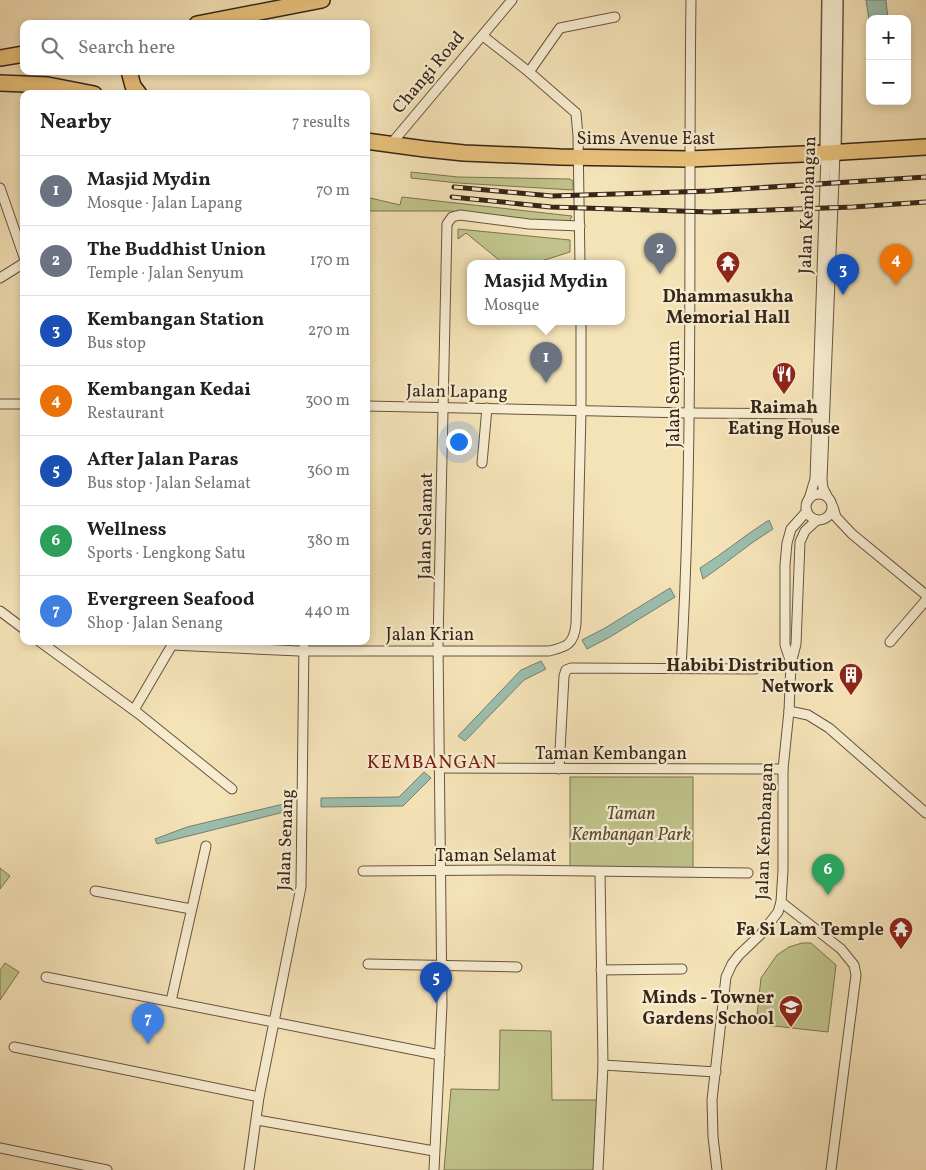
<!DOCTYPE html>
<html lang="en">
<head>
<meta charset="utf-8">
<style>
	:root { --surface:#fff; --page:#f6f6f6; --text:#222; --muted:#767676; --line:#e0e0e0; --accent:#8f2418 }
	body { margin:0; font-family:Vollkorn,serif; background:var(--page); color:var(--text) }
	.controls { position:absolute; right:15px; top:15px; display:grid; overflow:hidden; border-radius:10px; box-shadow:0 2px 8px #0003 }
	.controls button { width:45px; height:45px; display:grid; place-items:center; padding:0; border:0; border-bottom:1px solid var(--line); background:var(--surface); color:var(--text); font:25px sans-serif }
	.you { position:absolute; left:458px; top:441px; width:18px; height:18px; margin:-12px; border:4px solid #fff; border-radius:50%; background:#1a73e8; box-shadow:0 0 0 8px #1a73e833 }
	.badge { display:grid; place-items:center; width:32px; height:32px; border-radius:50%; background:var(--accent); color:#fff; font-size:16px; font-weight:700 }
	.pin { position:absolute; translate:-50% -41px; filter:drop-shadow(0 1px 2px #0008) }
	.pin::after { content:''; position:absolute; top:26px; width:18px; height:15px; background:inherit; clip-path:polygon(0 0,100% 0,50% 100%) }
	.popup { position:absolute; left:467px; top:260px; width:158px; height:65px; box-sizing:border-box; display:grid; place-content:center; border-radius:10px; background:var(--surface); filter:drop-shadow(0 1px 4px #0005); font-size:16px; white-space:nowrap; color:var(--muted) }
	.popup b { font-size:19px; color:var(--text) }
	.popup::after { content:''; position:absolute; left:50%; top:100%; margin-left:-10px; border:10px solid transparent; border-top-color:var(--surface) }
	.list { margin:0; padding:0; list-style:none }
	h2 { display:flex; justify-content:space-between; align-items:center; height:65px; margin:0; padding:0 20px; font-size:21px }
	h2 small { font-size:16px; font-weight:400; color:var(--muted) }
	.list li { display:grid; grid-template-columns:32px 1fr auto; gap:15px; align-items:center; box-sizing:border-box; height:70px; padding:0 20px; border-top:1px solid var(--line) }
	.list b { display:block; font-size:19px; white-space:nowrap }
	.list p { margin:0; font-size:16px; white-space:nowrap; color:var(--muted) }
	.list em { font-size:16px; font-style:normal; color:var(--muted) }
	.icon { flex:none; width:28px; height:28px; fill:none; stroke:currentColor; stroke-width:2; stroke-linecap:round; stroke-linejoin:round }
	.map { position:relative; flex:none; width:926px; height:1170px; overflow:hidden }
	.search { position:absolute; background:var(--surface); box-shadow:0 2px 8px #0003; left:20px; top:20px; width:350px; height:55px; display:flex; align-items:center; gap:12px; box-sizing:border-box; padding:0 18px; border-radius:10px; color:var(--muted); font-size:19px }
	.panel { position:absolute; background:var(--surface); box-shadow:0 2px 8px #0003; left:20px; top:90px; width:350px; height:555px; border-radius:10px }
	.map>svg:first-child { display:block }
	.green { fill:#c0c38b; stroke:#7b7452 }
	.water { fill:#9cbeae; stroke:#738172 }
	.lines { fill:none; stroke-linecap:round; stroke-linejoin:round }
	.minor-casing { stroke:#665440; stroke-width:11 }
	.tertiary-casing { stroke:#665440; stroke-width:14 }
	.primary-casing { stroke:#362518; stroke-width:18 }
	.minor { stroke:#f8edd1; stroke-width:9 }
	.tertiary { stroke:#f8edd1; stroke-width:11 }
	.primary { stroke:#eac27c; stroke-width:15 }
	.rail-casing { stroke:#362518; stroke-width:5 }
	.rail { stroke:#f8edd1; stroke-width:3; stroke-dasharray:9; stroke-linecap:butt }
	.labels { text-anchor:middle; stroke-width:4.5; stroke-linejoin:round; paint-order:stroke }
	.street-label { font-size:18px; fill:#362518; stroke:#f8edd1 }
	.poi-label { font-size:18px; font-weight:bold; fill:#362518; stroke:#f8edd1; text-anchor:end }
	.park-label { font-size:18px; font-style:italic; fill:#584c35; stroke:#f8edd1 }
	.neighbourhood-label { font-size:19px; letter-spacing:1px; fill:#7a1f14; stroke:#f8edd1 }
</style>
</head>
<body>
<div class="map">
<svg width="926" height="1170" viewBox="0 0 926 1170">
	<rect width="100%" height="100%" fill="#f5e3b8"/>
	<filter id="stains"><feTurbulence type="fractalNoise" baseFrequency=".004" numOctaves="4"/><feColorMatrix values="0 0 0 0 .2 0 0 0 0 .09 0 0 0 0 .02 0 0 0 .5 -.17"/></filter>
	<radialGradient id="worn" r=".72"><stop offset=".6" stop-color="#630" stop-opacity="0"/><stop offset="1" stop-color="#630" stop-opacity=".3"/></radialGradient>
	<g class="green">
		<polygon points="411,172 458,177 570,179 573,181 573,190 458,183 411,178"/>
		<polygon points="366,197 400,205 402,197 572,216 569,222 527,221 452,211 366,211"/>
		<polygon points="458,229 570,240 570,252 532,264 504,264 466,233 458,239"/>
		<rect x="570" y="777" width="123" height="92"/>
		<polygon points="0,868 10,876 0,889"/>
		<polygon points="802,943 811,943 836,965 828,1032 756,1024 761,978 777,955 789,947"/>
		<polygon points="5,963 19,972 0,1000 0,970"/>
		<polygon points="500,1030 551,1031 552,1100 600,1100 598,1170 444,1170 451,1089 499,1090"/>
	</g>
	<g class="water">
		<polygon points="866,0 886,0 888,19 870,19 870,27"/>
		<path d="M769,520L773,529C748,544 727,563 703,579L700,568C724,553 745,535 769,520Z"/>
		<polygon points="670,588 675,597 610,637 587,649 582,640 605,628"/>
		<polygon points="541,661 546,669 524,680 465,741 458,736 521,670"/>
		<polygon points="424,772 431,778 403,806 321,807 321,798 399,797"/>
		<polygon points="292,802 292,810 157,844 155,839 187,827"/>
	</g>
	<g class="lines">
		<defs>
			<g id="minor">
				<polyline points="483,36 529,72 576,113 578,136 580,264"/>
				<polyline points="529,72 560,28 615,17"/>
				<polyline points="391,144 512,0"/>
				<polyline points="0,188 24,257"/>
				<polyline points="0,278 24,263"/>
				<polyline points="0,404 24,404"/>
				<polyline points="366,406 689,413 816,414"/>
				<polyline points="482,463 487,408"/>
				<circle cx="819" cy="507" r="13"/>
				<polyline points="827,496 823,488 822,480 835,153"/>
				<polyline points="809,499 815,479 826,153"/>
				<polyline points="833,507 836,517 852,534 926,595"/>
				<polyline points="0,611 24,629"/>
				<polyline points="39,641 139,714 232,789"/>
				<polyline points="890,642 926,600"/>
				<path d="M172,645L299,651H549C567,647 574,644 576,624L581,411V322"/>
				<polyline points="791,663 785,645 785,565 787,543 791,529 807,511"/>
				<path d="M681,668C694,445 688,223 691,0"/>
				<polyline points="134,710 172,645 172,641"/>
				<polyline points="789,711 808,715 829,728 926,813"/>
				<polyline points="439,768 783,769"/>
				<polyline points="559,769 564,676 566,670 571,668 755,669"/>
				<polyline points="363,871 501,870 748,873"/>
				<polyline points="95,891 191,909"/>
				<polyline points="781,902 841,949 854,965 856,975 831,1170"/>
				<polyline points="368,964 517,967"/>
				<polyline points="601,970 682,969"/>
				<polyline points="46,977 440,1055"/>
				<polyline points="171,1001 206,846"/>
				<polyline points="14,1047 259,1097"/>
				<polyline points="603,1065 716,1072"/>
				<polyline points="257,1120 434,1151"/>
				<polyline points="0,1148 107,1170"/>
				<polyline points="249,1170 259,1097 301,887 304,641"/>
				<polyline points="434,1170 442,1005 438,643 447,224 452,217 460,215 529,224 580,226"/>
				<polyline points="598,1170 603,1065 600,872"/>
				<polyline points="717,1170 713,1137 712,1100 726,977 732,964 739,955 761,934 778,912 781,902 783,870 783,769 789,711 791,663 796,644 800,542 805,531 817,520"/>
			</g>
			<g id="tertiary">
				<polyline points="826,153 828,0"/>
				<polyline points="835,153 837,0"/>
			</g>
			<g id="primary">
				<polyline points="197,24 322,0"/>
				<polyline points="0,58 24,54"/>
				<polyline points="129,71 133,86 139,94"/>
				<polyline points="0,83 48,85 94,94"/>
				<polyline points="366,141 425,149 464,153 560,157 689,159 826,153 926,147"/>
			</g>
		</defs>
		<use href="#minor" class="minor-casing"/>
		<use href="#tertiary" class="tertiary-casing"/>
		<use href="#primary" class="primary-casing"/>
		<use href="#minor" class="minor"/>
		<use href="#tertiary" class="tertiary"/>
		<use href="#primary" class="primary"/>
		<defs>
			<g id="rail">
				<polyline points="454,187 552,196 710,191 926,177"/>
				<polyline points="452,197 551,207 711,212 853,207 926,202"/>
			</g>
		</defs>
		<use href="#rail" class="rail-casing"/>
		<use href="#rail" class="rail"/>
	</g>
	<defs>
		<symbol id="temple-pin" viewBox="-11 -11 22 30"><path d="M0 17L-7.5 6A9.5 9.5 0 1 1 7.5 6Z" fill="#8f2418" stroke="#f8edd1"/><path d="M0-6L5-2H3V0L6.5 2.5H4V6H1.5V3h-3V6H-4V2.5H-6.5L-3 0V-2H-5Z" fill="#fff"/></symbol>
		<symbol id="restaurant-pin" viewBox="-11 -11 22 30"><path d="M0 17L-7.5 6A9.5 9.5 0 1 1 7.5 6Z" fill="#8f2418" stroke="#f8edd1"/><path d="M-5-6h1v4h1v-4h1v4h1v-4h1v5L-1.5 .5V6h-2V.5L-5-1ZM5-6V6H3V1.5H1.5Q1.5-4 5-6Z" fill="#fff"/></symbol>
		<symbol id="building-pin" viewBox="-11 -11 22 30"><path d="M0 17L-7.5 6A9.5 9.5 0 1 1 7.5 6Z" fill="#8f2418" stroke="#f8edd1"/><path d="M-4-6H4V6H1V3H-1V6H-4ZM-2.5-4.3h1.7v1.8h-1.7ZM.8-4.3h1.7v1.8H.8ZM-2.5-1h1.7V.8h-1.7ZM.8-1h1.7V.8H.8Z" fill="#fff"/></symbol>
		<symbol id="school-pin" viewBox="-11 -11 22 30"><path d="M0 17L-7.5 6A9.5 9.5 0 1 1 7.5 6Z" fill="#8f2418" stroke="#f8edd1"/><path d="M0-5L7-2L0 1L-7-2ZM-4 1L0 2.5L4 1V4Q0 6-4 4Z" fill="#fff"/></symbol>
	</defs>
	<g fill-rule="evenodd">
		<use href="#temple-pin" x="714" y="249" width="28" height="38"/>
		<use href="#restaurant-pin" x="770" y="360" width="28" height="38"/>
		<use href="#building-pin" x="837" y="661" width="28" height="38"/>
		<use href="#temple-pin" x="887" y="915" width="28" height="38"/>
		<use href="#school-pin" x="777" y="993" width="28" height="38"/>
	</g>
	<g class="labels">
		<g class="street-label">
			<text transform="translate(428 72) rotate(-50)" y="6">Changi Road</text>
			<text x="646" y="144">Sims Avenue East</text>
			<text transform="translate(807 205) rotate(-88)" y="6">Jalan Kembangan</text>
			<text transform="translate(457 391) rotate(1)" y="6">Jalan Lapang</text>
			<text transform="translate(673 394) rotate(-90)" y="6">Jalan Senyum</text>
			<text transform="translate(425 526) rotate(-89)" y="6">Jalan Selamat</text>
			<text x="430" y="640">Jalan Krian</text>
			<text x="611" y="759">Taman Kembangan</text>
			<text transform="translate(764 831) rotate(-88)" y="6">Jalan Kembangan</text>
			<text transform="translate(285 840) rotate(-88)" y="6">Jalan Senang</text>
			<text x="496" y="861">Taman Selamat</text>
		</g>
		<g class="poi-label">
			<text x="728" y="302" text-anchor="middle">Dhammasukha<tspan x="728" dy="21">Memorial Hall</tspan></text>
			<text x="784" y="413" text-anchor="middle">Raimah<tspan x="784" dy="21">Eating House</tspan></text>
			<text x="834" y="671">Habibi Distribution<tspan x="834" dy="21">Network</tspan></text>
			<text x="884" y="935">Fa Si Lam Temple</text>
			<text x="774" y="1003">Minds - Towner<tspan x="774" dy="21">Gardens School</tspan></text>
		</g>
		<g class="park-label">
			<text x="631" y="819">Taman<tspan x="631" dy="21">Kembangan Park</tspan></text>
		</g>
		<g class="neighbourhood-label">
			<text x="432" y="768">KEMBANGAN</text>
		</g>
	</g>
	<rect width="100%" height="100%" filter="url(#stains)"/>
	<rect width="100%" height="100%" fill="url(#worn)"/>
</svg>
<div class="controls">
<button>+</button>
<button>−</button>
</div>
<div class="you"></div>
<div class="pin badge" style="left:546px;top:383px;background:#6b7280">1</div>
<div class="popup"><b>Masjid Mydin</b>Mosque</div>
<div class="pin badge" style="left:660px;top:274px;background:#6b7280">2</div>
<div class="pin badge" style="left:843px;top:295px;background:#1a4fb4">3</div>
<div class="pin badge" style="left:896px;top:285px;background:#e8710a">4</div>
<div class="pin badge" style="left:436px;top:1003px;background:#1a4fb4">5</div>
<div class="pin badge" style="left:828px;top:895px;background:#2e9e5b">6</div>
<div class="pin badge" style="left:148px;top:1044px;background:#3f7fe0">7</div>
<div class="search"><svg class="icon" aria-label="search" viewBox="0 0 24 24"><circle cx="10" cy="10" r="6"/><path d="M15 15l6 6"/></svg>Search here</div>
<section class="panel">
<h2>Nearby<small>7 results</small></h2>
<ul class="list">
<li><span class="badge" style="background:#6b7280">1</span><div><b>Masjid Mydin</b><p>Mosque · Jalan Lapang</p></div><em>70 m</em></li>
<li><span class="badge" style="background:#6b7280">2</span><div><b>The Buddhist Union</b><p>Temple · Jalan Senyum</p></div><em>170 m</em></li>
<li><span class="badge" style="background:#1a4fb4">3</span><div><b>Kembangan Station</b><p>Bus stop</p></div><em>270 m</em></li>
<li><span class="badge" style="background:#e8710a">4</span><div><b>Kembangan Kedai</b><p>Restaurant</p></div><em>300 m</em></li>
<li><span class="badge" style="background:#1a4fb4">5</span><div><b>After Jalan Paras</b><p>Bus stop · Jalan Selamat</p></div><em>360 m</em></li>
<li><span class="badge" style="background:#2e9e5b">6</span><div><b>Wellness</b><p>Sports · Lengkong Satu</p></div><em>380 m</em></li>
<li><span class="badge" style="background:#3f7fe0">7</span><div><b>Evergreen Seafood</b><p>Shop · Jalan Senang</p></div><em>440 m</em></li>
</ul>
</section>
</div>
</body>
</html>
